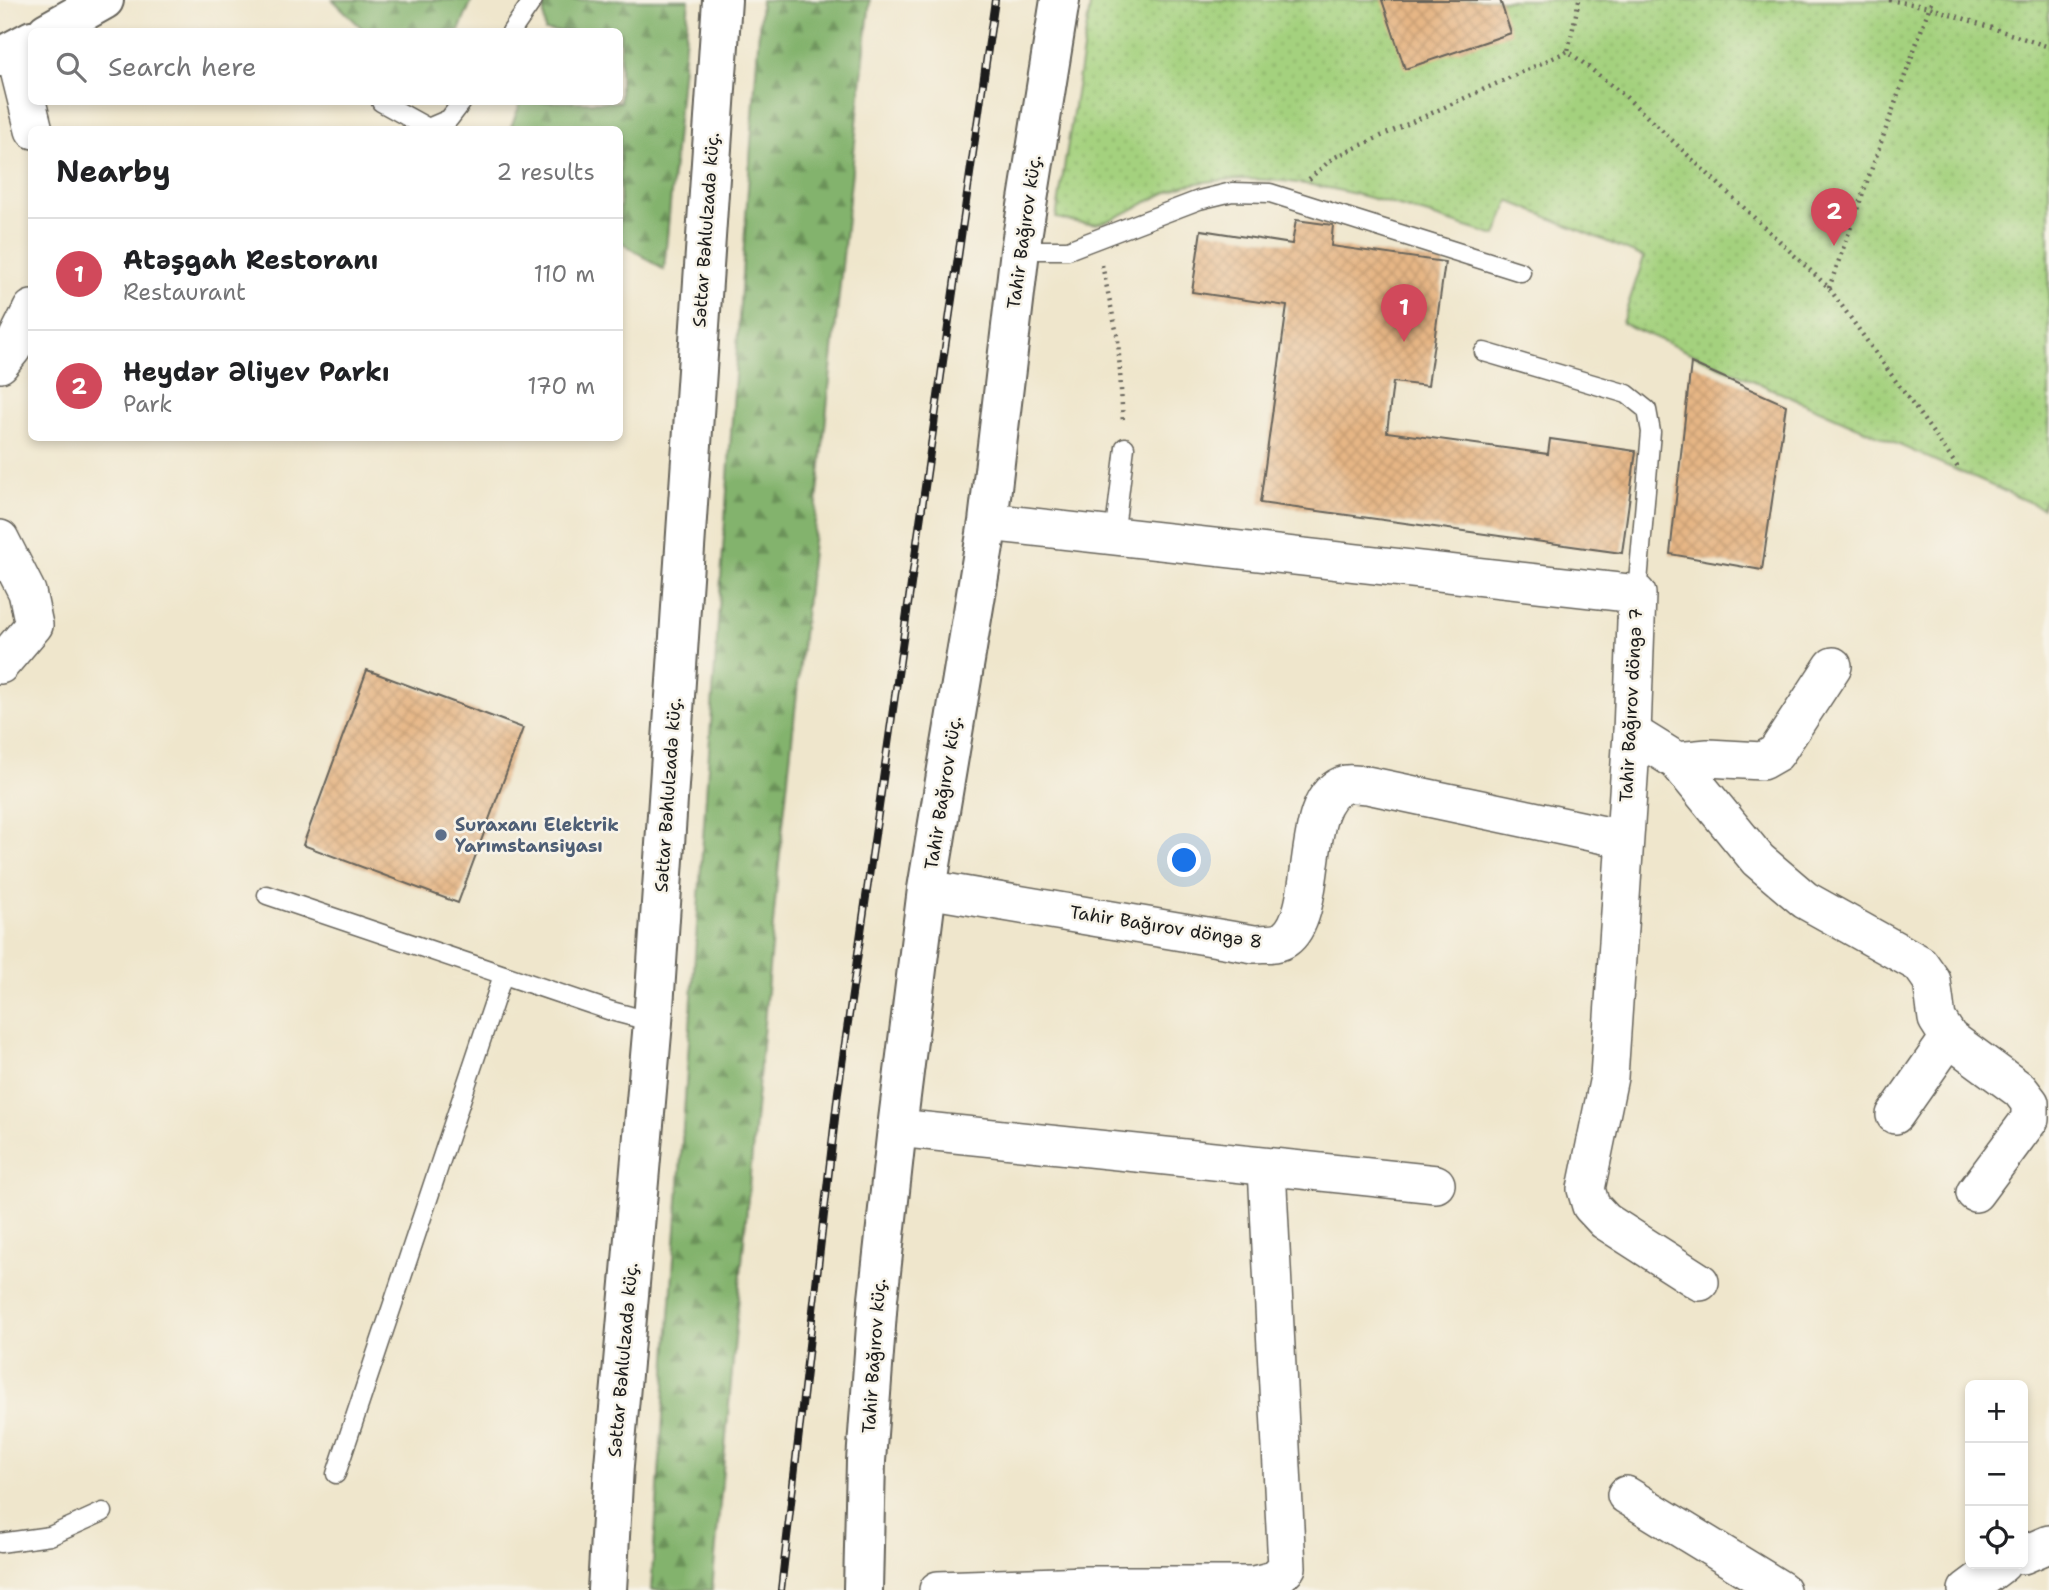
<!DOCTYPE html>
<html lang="en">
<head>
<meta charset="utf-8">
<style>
	:root { --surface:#fff; --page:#f2f2f2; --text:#202124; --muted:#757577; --line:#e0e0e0; --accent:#d1495b }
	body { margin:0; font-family:"Shantell Sans",sans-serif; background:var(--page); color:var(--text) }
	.controls { position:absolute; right:21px; bottom:21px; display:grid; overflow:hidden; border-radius:10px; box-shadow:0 4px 10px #0003 }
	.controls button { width:63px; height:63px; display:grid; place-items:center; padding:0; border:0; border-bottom:2px solid var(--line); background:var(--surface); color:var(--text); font:35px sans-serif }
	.you { position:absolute; left:1185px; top:861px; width:24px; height:24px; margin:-18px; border:5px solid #fff; border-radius:50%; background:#1a73e8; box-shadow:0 0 0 10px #1a73e833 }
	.badge { display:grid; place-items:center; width:46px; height:46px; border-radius:50%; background:var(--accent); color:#fff; font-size:23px; font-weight:700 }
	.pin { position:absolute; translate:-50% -58px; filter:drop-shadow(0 2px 4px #0008) }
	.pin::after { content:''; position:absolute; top:37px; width:24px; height:21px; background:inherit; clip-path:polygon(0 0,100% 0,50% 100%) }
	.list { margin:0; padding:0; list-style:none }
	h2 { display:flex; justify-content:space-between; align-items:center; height:91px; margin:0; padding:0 28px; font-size:30px }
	h2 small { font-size:23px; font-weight:400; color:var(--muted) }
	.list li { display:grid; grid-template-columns:46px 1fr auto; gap:21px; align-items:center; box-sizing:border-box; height:112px; padding:0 28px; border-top:2px solid var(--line) }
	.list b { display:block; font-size:26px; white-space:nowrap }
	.list p { margin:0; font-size:23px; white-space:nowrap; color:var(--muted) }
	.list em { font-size:23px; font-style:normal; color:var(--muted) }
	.icon { flex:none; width:38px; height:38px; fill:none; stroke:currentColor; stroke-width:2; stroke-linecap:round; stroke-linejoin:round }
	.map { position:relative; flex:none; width:2049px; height:1590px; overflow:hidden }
	.search { position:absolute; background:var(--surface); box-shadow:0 4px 10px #0003; left:28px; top:28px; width:595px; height:77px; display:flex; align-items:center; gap:18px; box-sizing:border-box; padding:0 24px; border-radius:10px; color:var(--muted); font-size:26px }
	.panel { position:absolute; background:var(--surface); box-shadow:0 4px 10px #0003; left:28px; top:126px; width:595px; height:315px; border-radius:10px }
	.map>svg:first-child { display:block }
	.forest { fill:url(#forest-firs); stroke:#506844; stroke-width:2 }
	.park { fill:url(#park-dots); stroke:#60764d; stroke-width:2 }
	.building { fill:url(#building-cross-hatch) }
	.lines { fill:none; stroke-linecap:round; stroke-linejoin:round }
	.service-casing { stroke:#66635a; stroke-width:21 }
	.minor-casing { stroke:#66635a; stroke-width:40 }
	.tertiary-casing { stroke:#66635a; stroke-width:42 }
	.secondary-casing { stroke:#66635a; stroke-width:42 }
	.path { stroke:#66635a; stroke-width:4.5; stroke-dasharray:2 5; stroke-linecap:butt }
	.service { stroke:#fff; stroke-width:18 }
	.minor { stroke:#fff; stroke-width:37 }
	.tertiary { stroke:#fff; stroke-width:38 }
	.secondary { stroke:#fff; stroke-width:38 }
	.rail-casing { stroke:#1c1c1c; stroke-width:8 }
	.rail { stroke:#f7f3e8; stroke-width:5; stroke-dasharray:16; stroke-linecap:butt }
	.service-dot { fill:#5c6f8a; stroke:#f7f3e8; stroke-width:2.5 }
	.labels { text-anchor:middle; stroke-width:5; stroke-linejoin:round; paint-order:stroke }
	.street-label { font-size:18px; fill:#1c1c1c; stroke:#f7f3e8 }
	.service-label { font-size:18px; font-weight:bold; fill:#4e5e75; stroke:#f7f3e8; text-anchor:start }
</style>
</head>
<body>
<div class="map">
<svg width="2049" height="1590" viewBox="0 0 2049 1590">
	<defs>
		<pattern id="forest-firs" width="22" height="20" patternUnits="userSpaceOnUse" patternTransform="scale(1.75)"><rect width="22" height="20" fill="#83b36d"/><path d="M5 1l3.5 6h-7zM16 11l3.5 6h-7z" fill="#6a9159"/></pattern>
		<pattern id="park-dots" width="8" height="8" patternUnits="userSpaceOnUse" patternTransform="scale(1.75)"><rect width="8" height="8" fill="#a4d17e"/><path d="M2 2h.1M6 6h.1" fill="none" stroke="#8db36c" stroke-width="1.8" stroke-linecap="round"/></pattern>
		<pattern id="building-cross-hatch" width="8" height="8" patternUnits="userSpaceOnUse" patternTransform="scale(1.75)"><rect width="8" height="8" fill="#e6b685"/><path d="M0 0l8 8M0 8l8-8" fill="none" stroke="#c59c72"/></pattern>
	</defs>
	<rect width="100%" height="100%" fill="#f7f3e8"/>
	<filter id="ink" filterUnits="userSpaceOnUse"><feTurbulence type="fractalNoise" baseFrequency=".0143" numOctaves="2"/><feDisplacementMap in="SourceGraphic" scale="14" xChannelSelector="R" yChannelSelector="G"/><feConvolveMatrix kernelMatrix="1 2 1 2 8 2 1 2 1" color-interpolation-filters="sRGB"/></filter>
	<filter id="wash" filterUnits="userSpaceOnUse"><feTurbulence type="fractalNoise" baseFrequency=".00686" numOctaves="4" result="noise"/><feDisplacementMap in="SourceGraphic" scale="28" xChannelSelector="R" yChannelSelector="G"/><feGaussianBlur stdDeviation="1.57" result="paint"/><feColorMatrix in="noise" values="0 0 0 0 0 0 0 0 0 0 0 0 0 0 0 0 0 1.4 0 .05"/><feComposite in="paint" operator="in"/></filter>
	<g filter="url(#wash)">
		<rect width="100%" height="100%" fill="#efe6cc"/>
		<g class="forest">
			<polygon points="333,0 472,0 459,31 366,32"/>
			<polygon points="543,0 689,0 664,270 620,241 620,130 510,129 521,102 620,102 620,32 545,31"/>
			<polygon points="761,0 870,0 776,892 712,1590 651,1590"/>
		</g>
		<path class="park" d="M1091,0H2049V487L2042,508L1622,323L1644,257L1509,201L1496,236C1398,207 1290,163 1187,185C1160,191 1116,223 1093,224C1081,224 1067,220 1056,218Z"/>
		<g id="blocks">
			<g class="building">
				<polygon points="1382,0 1500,0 1511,33 1405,69"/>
				<polygon points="1296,220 1333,225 1331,246 1445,262 1428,386 1393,382 1387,432 1548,454 1550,439 1636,451 1622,553 1260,503 1287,306 1192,292 1201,230 1292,244"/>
				<polygon points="1691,363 1786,405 1762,570 1670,554"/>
				<polygon points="367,670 523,728 458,903 303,845"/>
			</g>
		</g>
	</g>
	<g filter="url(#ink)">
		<use href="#blocks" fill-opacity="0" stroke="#66635a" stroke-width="2"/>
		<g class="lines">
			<defs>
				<g id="service">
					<polyline points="511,32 533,0"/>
					<polyline points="381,102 428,128 449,119 462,102"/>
					<polyline points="1020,250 1068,250 1199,200 1232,192 1270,193 1521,272"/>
					<polyline points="1484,352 1627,394 1647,410 1651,432 1637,594"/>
					<polyline points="1114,538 1125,447"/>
					<polyline points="267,895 611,1011 653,1022"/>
					<polyline points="336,1474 503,975"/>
					<polyline points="0,1543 50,1536 103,1512"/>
				</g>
				<g id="minor">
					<polyline points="14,50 34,130"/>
					<polyline points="0,364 12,349 32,309"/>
					<polyline points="988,522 1637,594 1632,733 1609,1077 1586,1189 1591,1206 1605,1221 1700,1282"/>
					<polyline points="0,539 27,592 34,625 0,665"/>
					<polyline points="1632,733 1677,761 1758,860 1805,900 1920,964 1932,981 1937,1019 1949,1038 2020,1090 2030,1103 2030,1119 1975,1193"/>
					<polyline points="1677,761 1708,758 1762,761 1776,753 1833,666"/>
					<path d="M927,889L1254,944C1264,943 1277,945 1285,939C1322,912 1297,797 1346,784C1352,783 1361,785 1367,785L1623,839"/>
					<polyline points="1895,1115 1949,1038"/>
					<polyline points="897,1128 1436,1184"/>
					<polyline points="1626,1495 1781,1590"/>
					<polyline points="2023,1555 2049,1544"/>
					<polyline points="938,1590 1087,1585 1254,1585 1274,1580 1287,1567 1267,1168"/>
					<polyline points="1967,1590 2002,1564"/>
				</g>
				<g id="tertiary">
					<polyline points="47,32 104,0"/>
					<polyline points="0,57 32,40"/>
					<polyline points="863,1590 866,1461 878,1299 897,1128 927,889 988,522 1020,250 1060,0"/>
				</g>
				<polyline id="secondary" points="607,1590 614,1465 653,1022 722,0"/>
			</defs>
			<use href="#service" class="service-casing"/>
			<use href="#minor" class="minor-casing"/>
			<use href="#tertiary" class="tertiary-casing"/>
			<use href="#secondary" class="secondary-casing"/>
			<g class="path">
				<polyline points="1579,0 1568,51 1625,96 1829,288 1959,469"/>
				<polyline points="1889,0 1929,7 2049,47"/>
				<polyline points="1309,179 1333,158 1568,51"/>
				<polyline points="1102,265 1118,339 1123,423"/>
				<polyline points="1829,288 1932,0"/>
			</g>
			<use href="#service" class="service"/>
			<use href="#minor" class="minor"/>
			<use href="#tertiary" class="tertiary"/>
			<use href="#secondary" class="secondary"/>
			<defs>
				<polyline id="rail" points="781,1590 838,1092 995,0"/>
			</defs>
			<use href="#rail" class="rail-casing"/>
			<use href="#rail" class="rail"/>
		</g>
	</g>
	<circle class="service-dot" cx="441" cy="835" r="7"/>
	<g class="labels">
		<g class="street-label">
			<text transform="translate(706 230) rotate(-86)" y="6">Səttar Bəhlulzadə küç.</text>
			<text transform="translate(1024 232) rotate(-82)" y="6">Tahir Bağırov küç.</text>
			<text transform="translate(1631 705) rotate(-87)" y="6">Tahir Bağırov döngə 7</text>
			<text transform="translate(943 793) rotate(-81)" y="6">Tahir Bağırov küç.</text>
			<text transform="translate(668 795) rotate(-86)" y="6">Səttar Bəhlulzadə küç.</text>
			<text transform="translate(1166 927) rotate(9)" y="6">Tahir Bağırov döngə 8</text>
			<text transform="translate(874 1356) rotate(-86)" y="6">Tahir Bağırov küç.</text>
			<text transform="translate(623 1360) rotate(-85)" y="6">Səttar Bəhlulzadə küç.</text>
		</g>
		<g class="service-label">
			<text x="455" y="831">Suraxanı Elektrik<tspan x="455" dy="21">Yarımstansiyası</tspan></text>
		</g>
	</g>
</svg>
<div class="controls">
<button>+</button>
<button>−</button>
<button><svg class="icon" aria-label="locate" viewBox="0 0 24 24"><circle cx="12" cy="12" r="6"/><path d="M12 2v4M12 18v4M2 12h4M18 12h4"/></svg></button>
</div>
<div class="you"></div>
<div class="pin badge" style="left:1404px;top:342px">1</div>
<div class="pin badge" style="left:1834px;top:246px">2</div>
<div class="search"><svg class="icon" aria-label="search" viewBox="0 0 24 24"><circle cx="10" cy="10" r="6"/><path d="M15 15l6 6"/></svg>Search here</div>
<section class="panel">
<h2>Nearby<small>2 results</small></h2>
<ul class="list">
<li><span class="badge">1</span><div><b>Atəşgah Restoranı</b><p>Restaurant</p></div><em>110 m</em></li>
<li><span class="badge">2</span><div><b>Heydər Əliyev Parkı</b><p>Park</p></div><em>170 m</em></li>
</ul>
</section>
</div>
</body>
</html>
